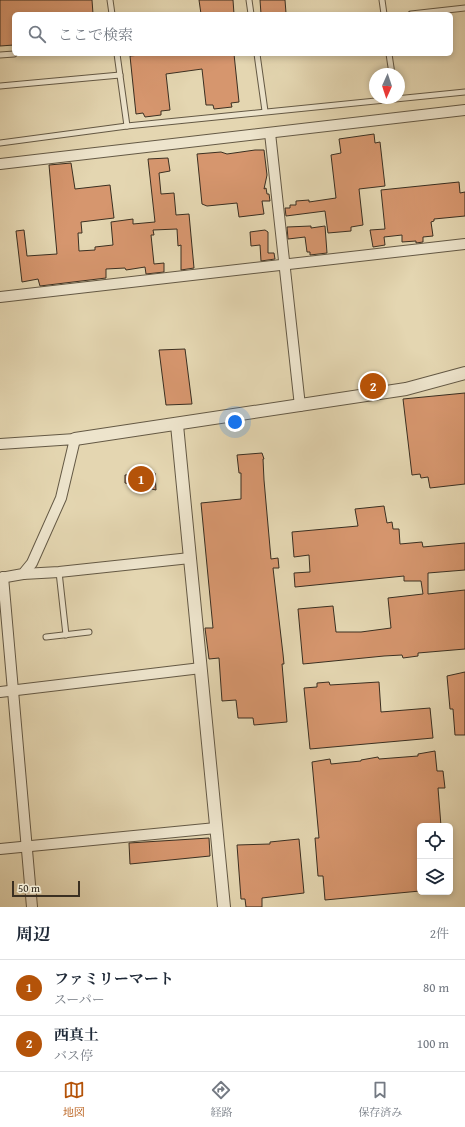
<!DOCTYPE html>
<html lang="ja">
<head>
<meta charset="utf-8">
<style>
	:root { --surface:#fff; --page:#f6f6f7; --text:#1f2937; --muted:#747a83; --line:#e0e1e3; --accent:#b45309 }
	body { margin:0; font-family:"Gentium Book Plus","Noto Serif JP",serif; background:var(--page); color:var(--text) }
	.controls { position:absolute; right:12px; bottom:12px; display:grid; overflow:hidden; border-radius:6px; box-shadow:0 2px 6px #0003 }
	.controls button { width:36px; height:36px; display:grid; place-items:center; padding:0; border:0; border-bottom:1px solid var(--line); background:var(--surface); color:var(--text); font:20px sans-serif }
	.compass { position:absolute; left:369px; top:68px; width:36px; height:36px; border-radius:50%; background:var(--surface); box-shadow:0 2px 6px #0003; rotate:183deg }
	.scale { position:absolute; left:12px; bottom:10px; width:68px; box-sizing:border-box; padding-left:4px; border:2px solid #3a2f21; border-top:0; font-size:11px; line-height:14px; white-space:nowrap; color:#3a2f21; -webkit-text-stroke:3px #ede4cc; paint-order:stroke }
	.you { position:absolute; left:235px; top:422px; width:14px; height:14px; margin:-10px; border:3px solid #fff; border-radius:50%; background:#1a73e8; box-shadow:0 0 0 6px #1a73e833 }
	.badge { display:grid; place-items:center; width:26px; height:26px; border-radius:50%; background:var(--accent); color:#fff; font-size:13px; font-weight:700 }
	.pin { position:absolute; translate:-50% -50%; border:2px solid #fff; box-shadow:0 1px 4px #0006 }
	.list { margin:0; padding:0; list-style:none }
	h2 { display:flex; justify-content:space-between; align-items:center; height:52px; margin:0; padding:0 16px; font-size:17px }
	h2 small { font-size:13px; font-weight:400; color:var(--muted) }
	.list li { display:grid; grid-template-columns:26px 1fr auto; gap:12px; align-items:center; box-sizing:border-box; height:56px; padding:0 16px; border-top:1px solid var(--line) }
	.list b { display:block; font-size:15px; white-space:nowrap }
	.list p { margin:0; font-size:13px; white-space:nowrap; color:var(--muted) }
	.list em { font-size:13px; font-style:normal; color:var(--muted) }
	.icon { flex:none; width:22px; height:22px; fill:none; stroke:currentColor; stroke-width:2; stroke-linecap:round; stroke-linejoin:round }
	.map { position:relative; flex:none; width:465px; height:907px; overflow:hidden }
	.search { position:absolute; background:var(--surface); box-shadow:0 2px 6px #0003; left:12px; right:12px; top:12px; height:44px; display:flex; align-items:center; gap:10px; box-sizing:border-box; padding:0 14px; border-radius:6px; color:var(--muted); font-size:15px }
	.sheet { height:164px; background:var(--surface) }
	nav { display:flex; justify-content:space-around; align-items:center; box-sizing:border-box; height:56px; border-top:1px solid var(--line); background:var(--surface); font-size:11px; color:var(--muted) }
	nav a { display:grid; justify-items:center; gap:2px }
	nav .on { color:var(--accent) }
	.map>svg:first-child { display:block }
	.building { fill:#d6966e; stroke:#3a2f21 }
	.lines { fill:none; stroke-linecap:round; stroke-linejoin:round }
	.service-casing { stroke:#645945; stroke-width:7 }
	.minor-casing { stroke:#645945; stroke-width:12 }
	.tertiary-casing { stroke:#645945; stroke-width:14 }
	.service { stroke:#ede4cc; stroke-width:5 }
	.minor { stroke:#ede4cc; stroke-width:10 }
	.tertiary { stroke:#ede4cc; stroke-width:12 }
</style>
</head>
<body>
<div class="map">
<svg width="465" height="907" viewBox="0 0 465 907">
	<rect width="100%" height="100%" fill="#e4d6b1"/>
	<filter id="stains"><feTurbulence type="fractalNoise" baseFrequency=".005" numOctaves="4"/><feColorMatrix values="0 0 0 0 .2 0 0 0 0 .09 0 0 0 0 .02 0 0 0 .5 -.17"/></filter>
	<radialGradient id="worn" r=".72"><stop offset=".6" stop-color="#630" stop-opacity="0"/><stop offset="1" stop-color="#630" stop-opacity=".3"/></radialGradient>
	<g class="building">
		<polygon points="0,0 92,0 93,14 14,14 14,45 0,46"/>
		<polygon points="199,0 233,0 234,14 201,14"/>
		<polygon points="260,0 285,0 286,13 261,14"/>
		<polygon points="150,54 234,54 239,102 231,103 232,107 214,109 213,105 206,105 202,69 166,74 170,110 161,111 161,115 145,117 143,113 136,114 130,56"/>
		<polygon points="374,134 375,143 380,142 385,186 359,189 363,225 351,227 351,231 328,233 325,211 286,216 285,208 290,208 290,205 296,205 296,201 309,200 309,202 336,198 331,155 341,153 339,139"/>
		<polygon points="255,150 264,150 267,175 264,189 266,188 267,194 269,194 270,201 262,201 264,214 239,217 237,203 207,206 202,204 197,154 221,152 227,154"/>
		<polygon points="168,158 170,171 159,173 161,194 174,193 176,215 189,214 194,268 181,270 181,245 178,246 177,229 153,230 154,235 151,235 154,264 164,263 164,272 146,274 145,267 126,270 125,268 106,269 106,278 40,286 38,279 22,282 16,231 24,230 27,256 57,254 49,165 71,163 75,189 110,185 114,218 81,222 82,233 78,233 79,251 95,250 95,247 113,245 111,222 133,219 133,224 155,222 148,159"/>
		<polygon points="459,182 460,193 465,192 465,216 434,219 434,221 431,222 433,236 423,237 423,242 416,243 416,241 402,242 402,235 384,237 385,245 373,247 370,230 385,229 381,190"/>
		<polygon points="311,226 311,228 325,226 327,253 310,255 310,252 307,252 305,237 288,239 287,227"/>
		<polygon points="265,230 268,232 268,253 274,253 275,259 261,261 260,245 251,246 250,232"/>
		<polygon points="185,349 192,404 166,405 159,350"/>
		<polygon points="465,393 465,484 430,488 428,477 421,478 420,474 412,475 403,399"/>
		<polygon points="262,453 264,459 263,459 264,480 271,559 278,558 279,568 273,568 283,654 284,664 282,664 287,722 254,725 253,718 238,718 236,700 222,701 219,658 209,659 205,628 213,628 201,503 241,499 241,473 239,473 237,455"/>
		<polygon points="155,473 156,490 125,483 125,475"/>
		<polygon points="384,506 387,523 392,522 393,529 399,529 400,544 422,542 423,547 465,543 465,570 428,573 428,594 465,590 465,649 418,653 418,656 403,658 402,655 384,656 303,664 298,609 333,606 336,632 361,632 391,628 388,598 423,594 421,581 404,581 404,576 295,587 294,573 310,572 309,555 294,557 292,532 358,526 355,509"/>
		<polygon points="465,672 465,735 455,735 453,709 450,709 447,676"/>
		<polygon points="329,682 330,685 379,682 381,712 430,708 433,738 310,749 304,688 317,687 317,683"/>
		<polygon points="435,751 437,771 443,771 445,788 438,788 441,826 420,826 420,891 325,900 323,876 318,876 315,838 319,838 312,762 330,759 331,764 361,761 361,760 378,757 379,759 418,756 418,754"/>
		<polygon points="209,838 210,856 130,864 129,843"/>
		<polygon points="299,839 304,893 262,898 262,907 246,907 245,899 241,899 237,845 270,844 270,842"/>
	</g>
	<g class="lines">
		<defs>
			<g id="service">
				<polyline points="110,0 112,14"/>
				<polyline points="249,0 251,14"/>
				<polyline points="382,0 384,14"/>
				<polyline points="411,14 465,8"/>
				<polyline points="117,54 127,126"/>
				<polyline points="257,54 265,111"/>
				<polyline points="389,54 392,74"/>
				<polyline points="0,55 14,54"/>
				<polyline points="0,86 120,75"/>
				<polyline points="0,143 127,126 465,92"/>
				<polyline points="59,572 66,635"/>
				<polyline points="46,637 89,632"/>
			</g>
			<g id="minor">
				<polyline points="270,133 300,406"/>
				<polyline points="0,164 465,110"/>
				<polyline points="0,297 465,244"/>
				<polyline points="0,444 75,439 61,498 32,563 23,574 0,578"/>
				<polyline points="23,574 59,572 190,558"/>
				<polyline points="3,577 32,907"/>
				<polyline points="0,692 201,668"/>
				<polyline points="0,849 216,828"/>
			</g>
			<g id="tertiary">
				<polyline points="177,425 224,907"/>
				<polyline points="75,439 406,389 465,373"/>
			</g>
		</defs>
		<use href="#service" class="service-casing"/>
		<use href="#minor" class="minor-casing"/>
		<use href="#tertiary" class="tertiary-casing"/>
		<use href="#service" class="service"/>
		<use href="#minor" class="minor"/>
		<use href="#tertiary" class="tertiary"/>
	</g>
	<rect width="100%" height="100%" filter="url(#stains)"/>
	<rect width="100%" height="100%" fill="url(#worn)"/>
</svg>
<div class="controls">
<button><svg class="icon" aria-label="locate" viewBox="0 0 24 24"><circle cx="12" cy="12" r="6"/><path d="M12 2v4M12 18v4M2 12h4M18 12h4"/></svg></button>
<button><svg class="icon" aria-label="layers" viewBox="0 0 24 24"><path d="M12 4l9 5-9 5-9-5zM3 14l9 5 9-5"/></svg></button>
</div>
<svg class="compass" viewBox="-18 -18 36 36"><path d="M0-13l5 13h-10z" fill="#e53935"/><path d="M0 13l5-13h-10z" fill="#747a83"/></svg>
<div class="scale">50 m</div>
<div class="you"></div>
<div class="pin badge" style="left:141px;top:479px">1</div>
<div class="pin badge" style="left:373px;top:386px">2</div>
<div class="search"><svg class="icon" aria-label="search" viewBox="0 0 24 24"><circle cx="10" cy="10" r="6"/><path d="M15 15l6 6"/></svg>ここで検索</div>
</div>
<section class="sheet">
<h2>周辺<small>2件</small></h2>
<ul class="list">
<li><span class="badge">1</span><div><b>ファミリーマート</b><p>スーパー</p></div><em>80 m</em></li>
<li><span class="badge">2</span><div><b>西真土</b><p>バス停</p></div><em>100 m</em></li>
</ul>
</section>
<nav>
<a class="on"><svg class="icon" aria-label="map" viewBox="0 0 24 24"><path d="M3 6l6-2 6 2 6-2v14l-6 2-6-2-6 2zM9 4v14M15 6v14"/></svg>地図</a>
<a><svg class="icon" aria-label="directions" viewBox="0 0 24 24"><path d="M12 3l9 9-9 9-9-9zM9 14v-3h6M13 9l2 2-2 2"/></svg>経路</a>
<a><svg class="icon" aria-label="saved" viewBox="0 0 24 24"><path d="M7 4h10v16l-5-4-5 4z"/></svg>保存済み</a>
</nav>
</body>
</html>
